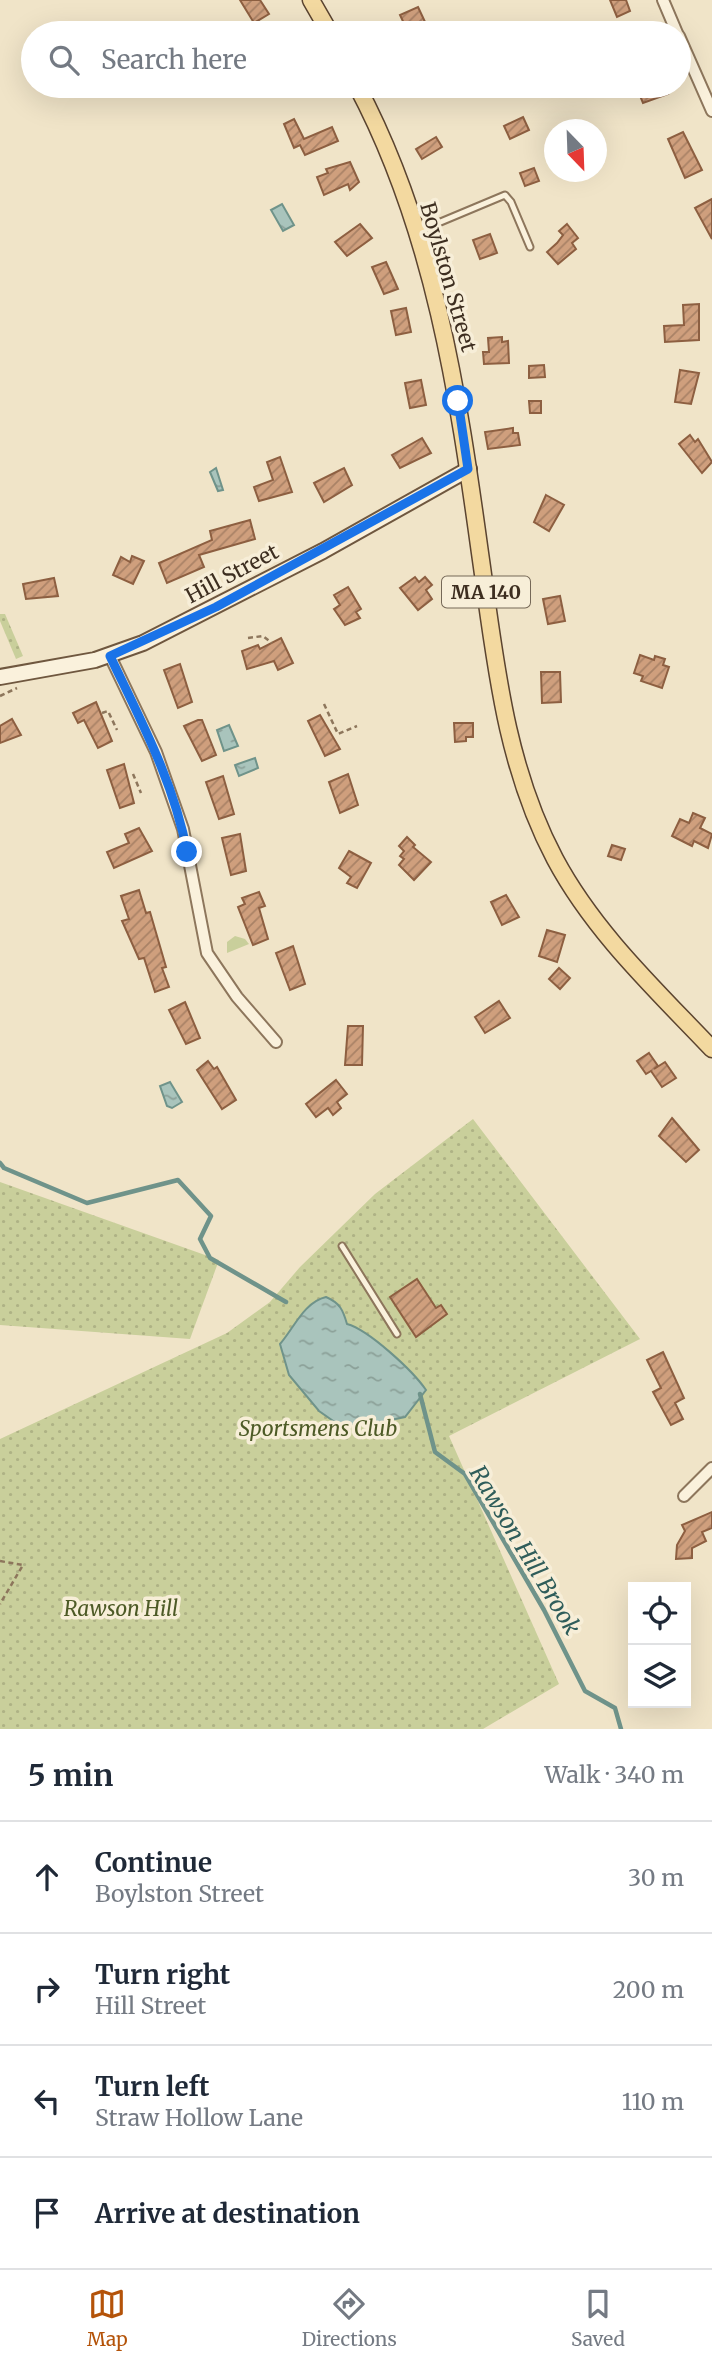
<!DOCTYPE html>
<html lang="en">
<head>
<meta charset="utf-8">
<style>
	:root { --surface:#fff; --page:#f2f2f3; --text:#1f2937; --muted:#747a83; --line:#e0e1e3; --accent:#b45309 }
	body { margin:0; font-family:Merriweather,serif; background:var(--page); color:var(--text) }
	.controls { position:absolute; right:21px; bottom:21px; display:grid; overflow:hidden; border-radius:0px; box-shadow:0 7px 28px #0002 }
	.controls button { width:63px; height:63px; display:grid; place-items:center; padding:0; border:0; border-bottom:2px solid var(--line); background:var(--surface); color:var(--text); font:35px sans-serif }
	.compass { position:absolute; left:544px; top:119px; width:63px; height:63px; border-radius:50%; background:var(--surface); box-shadow:0 7px 28px #0002; rotate:157deg }
	.stop { position:absolute; width:21px; height:21px; margin:-16px; border:5px solid #1a73e8; border-radius:50%; background:#fff }
	.stop.end { background:#1a73e8; border-color:#fff; box-shadow:0 2px 7px #0008 }
	.list { margin:0; padding:0; list-style:none }
	h2 { display:flex; justify-content:space-between; align-items:center; height:91px; margin:0; padding:0 28px; font-size:30px }
	h2 small { font-size:23px; font-weight:400; color:var(--muted) }
	.list li { display:grid; grid-template-columns:46px 1fr auto; gap:21px; align-items:center; box-sizing:border-box; height:112px; padding:0 28px; border-top:2px solid var(--line) }
	.list b { display:block; font-size:26px; white-space:nowrap }
	.list p { margin:0; font-size:23px; white-space:nowrap; color:var(--muted) }
	.list em { font-size:23px; font-style:normal; color:var(--muted) }
	.icon { flex:none; width:38px; height:38px; fill:none; stroke:currentColor; stroke-width:2; stroke-linecap:round; stroke-linejoin:round }
	.map { position:relative; flex:none; width:712px; height:1729px; overflow:hidden }
	.search { position:absolute; background:var(--surface); box-shadow:0 7px 28px #0002; left:21px; right:21px; top:21px; height:77px; display:flex; align-items:center; gap:18px; box-sizing:border-box; padding:0 24px; border-radius:38px; color:var(--muted); font-size:26px }
	.sheet { height:539px; background:var(--surface) }
	nav { display:flex; justify-content:space-around; align-items:center; box-sizing:border-box; height:98px; border-top:2px solid var(--line); background:var(--surface); font-size:19px; color:var(--muted) }
	nav a { display:grid; justify-items:center; gap:4px }
	nav .on { color:var(--accent) }
	.map>svg:first-child { display:block }
	.grass { fill:#c9cf9b }
	.park { fill:url(#park-dots) }
	.water { fill:url(#water-ripples); stroke:#6f938a; stroke-width:2 }
	.lines { fill:none; stroke-linecap:round; stroke-linejoin:round }
	.stream { stroke:#6f938a; stroke-width:4.5 }
	.building { fill:url(#building-hatch); stroke:#8d5f41; stroke-width:2 }
	.lane-casing { stroke:#8d765c; stroke-width:9 }
	.street-casing { stroke:#8d765c; stroke-width:14 }
	.secondary-casing { stroke:#6f573f; stroke-width:18 }
	.primary-casing { stroke:#5b4430; stroke-width:19 }
	.path { stroke:#8d765c; stroke-width:2.5; stroke-dasharray:5 3.5; stroke-linecap:butt }
	.lane { stroke:#faf1dc; stroke-width:5 }
	.street { stroke:#faf1dc; stroke-width:10 }
	.secondary { stroke:#faf1dc; stroke-width:14 }
	.primary { stroke:#f3d9a0; stroke-width:16 }
	.route { stroke:#1a73e8; stroke-width:9 }
	.labels { text-anchor:middle; stroke-width:7; stroke-linejoin:round; paint-order:stroke }
	.shield { fill:#f7eed8; stroke:#756857; stroke-width:2 }
	.shield-label { font-size:19px; font-weight:bold; fill:#3d2e20 }
	.street-label { font-size:21px; fill:#3d2e20; stroke:#f7eed8 }
	.park-label { font-size:21px; font-style:italic; fill:#4d5a26; stroke:#f7eed8 }
	.water-label { font-size:23px; font-style:italic; fill:#2f5d5a; stroke:#f7eed8 }
</style>
</head>
<body>
<div class="map">
<svg width="712" height="1729" viewBox="0 0 712 1729">
	<defs>
		<pattern id="park-dots" width="8" height="8" patternUnits="userSpaceOnUse" patternTransform="scale(1.75)"><rect width="8" height="8" fill="#c9cf9b"/><path d="M2 2h.1M6 6h.1" fill="none" stroke="#aeb285" stroke-width="1.8" stroke-linecap="round"/></pattern>
		<pattern id="water-ripples" width="26" height="14" patternUnits="userSpaceOnUse" patternTransform="scale(1.75)"><rect width="26" height="14" fill="#a9c4bc"/><path d="M2 4q2-2 4 0t4 0M15 11q2-2 4 0t4 0" fill="none" stroke="#8ba098"/></pattern>
		<pattern id="building-hatch" width="6" height="6" patternUnits="userSpaceOnUse" patternTransform="scale(1.75)"><rect width="6" height="6" fill="#cf9f7d"/><path d="M-1 1l2-2M0 6l6-6M5 7l2-2" fill="none" stroke="#a98266"/></pattern>
	</defs>
	<rect width="100%" height="100%" fill="#f0e4c8"/>
	<polygon class="grass" points="235,936 245,939 249,944 227,953 227,942"/>
	<g class="park">
		<polygon points="0,614 5,614 23,656 16,659 0,621"/>
		<polygon points="473,1119 640,1339 449,1436 559,1684 483,1729 0,1729 0,1439 227,1333 270,1302 300,1267 375,1194"/>
		<polygon points="0,1182 219,1260 190,1339 0,1325"/>
	</g>
	<g class="water">
		<polygon points="282,204 294,225 283,231 271,210"/>
		<polygon points="216,468 223,490 218,491 210,472"/>
		<polygon points="229,725 238,746 224,751 217,730"/>
		<polygon points="255,758 258,768 239,776 235,765"/>
		<polygon points="170,1082 182,1102 172,1108 167,1106 160,1086"/>
		<path d="M326,1297C340,1303 343,1310 347,1324C369,1330 413,1371 426,1390L405,1417L366,1425H339L319,1411L289,1375L280,1344C294,1328 304,1302 326,1297Z"/>
	</g>
	<g class="lines">
		<g class="stream">
			<polyline points="0,1163 4,1168 87,1203 178,1180 211,1216 200,1239 210,1258 286,1302"/>
			<polyline points="420,1394 435,1452 465,1474 544,1610 585,1691 615,1708 621,1729"/>
		</g>
	</g>
	<g class="building">
		<polygon points="240,0 260,0 269,14 254,23"/>
		<polygon points="610,0 626,0 630,11 617,17"/>
		<polygon points="418,7 426,24 408,32 400,15"/>
		<polygon points="650,86 664,86 668,94 643,103 638,91"/>
		<polygon points="523,117 529,130 510,139 504,126"/>
		<polygon points="294,119 304,139 332,127 338,141 305,155 300,145 294,148 284,124"/>
		<polygon points="683,132 702,170 685,178 668,139"/>
		<polygon points="436,137 442,147 422,159 416,149"/>
		<polygon points="350,162 359,182 350,190 348,184 324,195 317,177 328,173 326,169"/>
		<polygon points="534,168 539,181 525,186 520,173"/>
		<polygon points="712,199 712,239 695,208"/>
		<polygon points="360,224 372,238 347,256 335,242"/>
		<polygon points="567,224 578,238 572,243 576,249 558,264 547,252 557,243 563,235 559,231"/>
		<polygon points="490,234 497,253 480,259 473,240"/>
		<polygon points="386,262 398,289 384,294 372,267"/>
		<polygon points="699,304 699,340 665,342 664,326 684,325 683,305"/>
		<polygon points="406,308 411,332 396,335 391,311"/>
		<polygon points="502,337 502,342 508,341 509,363 484,364 483,352 489,352 488,338"/>
		<polygon points="544,365 545,377 529,378 529,366"/>
		<polygon points="680,370 699,373 691,404 675,402"/>
		<polygon points="421,380 426,405 410,408 405,383"/>
		<polygon points="529,401 541,401 541,413 530,413"/>
		<polygon points="513,428 513,433 518,433 520,445 488,449 485,432"/>
		<polygon points="690,435 695,442 698,439 712,462 702,473 679,444"/>
		<polygon points="422,438 431,453 400,468 392,455"/>
		<polygon points="280,457 292,492 259,501 254,487 273,480 267,462"/>
		<polygon points="344,468 352,485 324,502 314,483"/>
		<polygon points="546,495 564,505 549,531 534,522"/>
		<polygon points="250,520 255,539 199,555 204,567 167,583 159,563 212,540 210,531"/>
		<polygon points="132,556 144,561 133,584 113,575 121,557 130,562"/>
		<polygon points="415,577 419,582 425,577 432,585 426,590 432,599 418,610 400,588"/>
		<polygon points="54,578 58,596 26,599 23,584"/>
		<polygon points="348,587 361,609 356,612 360,618 345,625 334,609 340,605 334,595"/>
		<polygon points="560,596 565,621 548,624 543,599"/>
		<polygon points="281,638 293,663 278,670 274,661 247,669 242,651 258,645 260,649"/>
		<polygon points="640,655 654,660 655,656 665,659 663,665 669,667 662,688 641,681 643,676 634,673"/>
		<polygon points="180,664 192,702 178,708 164,670"/>
		<polygon points="541,672 560,672 561,702 542,703"/>
		<polygon points="96,702 112,741 98,748 84,720 78,723 73,713"/>
		<polygon points="320,715 340,749 325,756 308,721"/>
		<polygon points="12,719 21,735 0,743 0,726"/>
		<polygon points="198,720 202,720 216,755 202,761 184,726"/>
		<polygon points="454,723 473,723 473,737 466,737 466,741 455,742"/>
		<polygon points="124,764 134,803 120,808 107,770"/>
		<polygon points="348,774 358,805 340,813 329,782"/>
		<polygon points="223,776 234,814 219,819 206,782"/>
		<polygon points="693,813 705,818 700,828 712,834 708,848 694,841 692,846 672,836 680,819 689,823"/>
		<polygon points="139,828 152,851 114,868 107,852 129,843 125,834"/>
		<polygon points="240,834 246,871 231,875 222,838"/>
		<polygon points="407,837 415,845 413,847 431,862 414,880 399,865 404,859 400,856 404,851 399,846"/>
		<polygon points="612,845 625,849 621,860 608,856"/>
		<polygon points="349,851 371,863 357,888 347,883 351,877 339,868"/>
		<polygon points="139,890 146,913 150,912 166,967 162,968 169,987 155,992 144,958 139,959 122,921 129,919 121,896"/>
		<polygon points="259,892 265,906 259,908 268,939 253,945 238,907 245,904 242,898"/>
		<polygon points="506,895 519,917 502,925 491,902"/>
		<polygon points="547,930 565,935 557,962 539,956"/>
		<polygon points="293,946 305,984 290,990 276,953"/>
		<polygon points="559,968 570,978 560,989 549,979"/>
		<polygon points="499,1001 510,1018 485,1033 475,1017"/>
		<polygon points="185,1002 200,1038 186,1044 169,1010"/>
		<polygon points="348,1026 363,1026 362,1065 345,1065"/>
		<polygon points="649,1053 658,1066 654,1069 665,1062 676,1078 662,1087 651,1071 646,1074 637,1061"/>
		<polygon points="208,1061 214,1069 217,1067 236,1100 222,1109 197,1070"/>
		<polygon points="336,1080 347,1094 337,1102 341,1108 333,1115 328,1108 316,1117 306,1104"/>
		<polygon points="672,1118 699,1150 686,1162 659,1136"/>
		<polygon points="417,1279 436,1308 441,1305 447,1314 416,1337 390,1297"/>
		<polygon points="663,1352 684,1398 675,1403 683,1419 671,1425 653,1392 661,1388 647,1360"/>
		<polygon points="712,1512 712,1528 702,1532 706,1541 692,1548 692,1558 676,1559 677,1545 685,1531 682,1525"/>
	</g>
	<g class="lines">
		<defs>
			<g id="lane">
				<polyline points="419,231 505,195 511,202 530,247"/>
				<polyline points="342,1246 397,1334"/>
			</g>
			<g id="street">
				<polyline points="663,0 677,33"/>
				<polyline points="679,36 712,111"/>
				<polyline points="110,656 156,752 183,829 207,953 237,997 276,1042"/>
				<polyline points="684,1496 712,1468"/>
			</g>
			<polyline id="secondary" points="0,677 95,660 143,643 323,551 469,469"/>
			<g id="primary">
				<polyline points="311,0 330,33"/>
				<path d="M357,86C434,231 458,393 480,553C495,657 504,763 555,859C594,932 655,989 712,1049"/>
			</g>
		</defs>
		<use href="#lane" class="lane-casing"/>
		<use href="#street" class="street-casing"/>
		<use href="#secondary" class="secondary-casing"/>
		<use href="#primary" class="primary-casing"/>
		<g class="path">
			<polyline points="248,638 263,636 272,643"/>
			<polyline points="0,696 17,688"/>
			<polyline points="324,704 338,734 357,726"/>
			<polyline points="102,713 108,711 117,730"/>
			<polyline points="133,774 141,793"/>
			<polyline points="0,1561 23,1565 0,1604"/>
		</g>
		<use href="#lane" class="lane"/>
		<use href="#street" class="street"/>
		<use href="#secondary" class="secondary"/>
		<use href="#primary" class="primary"/>
	</g>
	<g class="lines">
		<path class="route" d="M187,852C174,782 140,719 110,656L216,607L468,469L458,401"/>
	</g>
	<g class="labels">
		<rect class="shield" x="442" y="576.5" width="88" height="31" rx="5"/>
		<g class="shield-label">
			<text x="486" y="599">MA 140</text>
		</g>
		<g class="street-label">
			<text transform="translate(448 277) rotate(74)" y="7">Boylston Street</text>
			<text transform="translate(232 574) rotate(-28)" y="7">Hill Street</text>
		</g>
		<g class="park-label">
			<text x="318" y="1436">Sportsmens Club</text>
			<text x="121" y="1616">Rawson Hill</text>
		</g>
		<g class="water-label">
			<text transform="translate(525 1550) rotate(59)" y="8">Rawson Hill Brook</text>
		</g>
	</g>
</svg>
<div class="controls">
<button><svg class="icon" aria-label="locate" viewBox="0 0 24 24"><circle cx="12" cy="12" r="6"/><path d="M12 2v4M12 18v4M2 12h4M18 12h4"/></svg></button>
<button><svg class="icon" aria-label="layers" viewBox="0 0 24 24"><path d="M12 4l9 5-9 5-9-5zM3 14l9 5 9-5"/></svg></button>
</div>
<svg class="compass" viewBox="-18 -18 36 36"><path d="M0-13l5 13h-10z" fill="#e53935"/><path d="M0 13l5-13h-10z" fill="#747a83"/></svg>
<div class="stop" style="left:458px;top:401px"></div>
<div class="stop end" style="left:187px;top:852px"></div>
<div class="search"><svg class="icon" aria-label="search" viewBox="0 0 24 24"><circle cx="10" cy="10" r="6"/><path d="M15 15l6 6"/></svg>Search here</div>
</div>
<section class="sheet">
<h2>5 min<small>Walk · 340 m</small></h2>
<ul class="list">
<li><svg class="icon" aria-label="ahead" viewBox="0 0 24 24"><path d="M12 20V5M6 11l6-6 6 6"/></svg><div><b>Continue</b><p>Boylston Street</p></div><em>30 m</em></li>
<li><svg class="icon" aria-label="right" viewBox="0 0 24 24"><path d="M7 20v-9h11M14 6l5 5-5 5"/></svg><div><b>Turn right</b><p>Hill Street</p></div><em>200 m</em></li>
<li><svg class="icon" aria-label="left" viewBox="0 0 24 24"><path d="M17 20v-9H6M10 6l-5 5 5 5"/></svg><div><b>Turn left</b><p>Straw Hollow Lane</p></div><em>110 m</em></li>
<li><svg class="icon" aria-label="arrive" viewBox="0 0 24 24"><path d="M6 21V4h12l-3 4 3 4H6"/></svg><div><b>Arrive at destination</b></div></li>
</ul>
</section>
<nav>
<a class="on"><svg class="icon" aria-label="map" viewBox="0 0 24 24"><path d="M3 6l6-2 6 2 6-2v14l-6 2-6-2-6 2zM9 4v14M15 6v14"/></svg>Map</a>
<a><svg class="icon" aria-label="directions" viewBox="0 0 24 24"><path d="M12 3l9 9-9 9-9-9zM9 14v-3h6M13 9l2 2-2 2"/></svg>Directions</a>
<a><svg class="icon" aria-label="saved" viewBox="0 0 24 24"><path d="M7 4h10v16l-5-4-5 4z"/></svg>Saved</a>
</nav>
</body>
</html>
